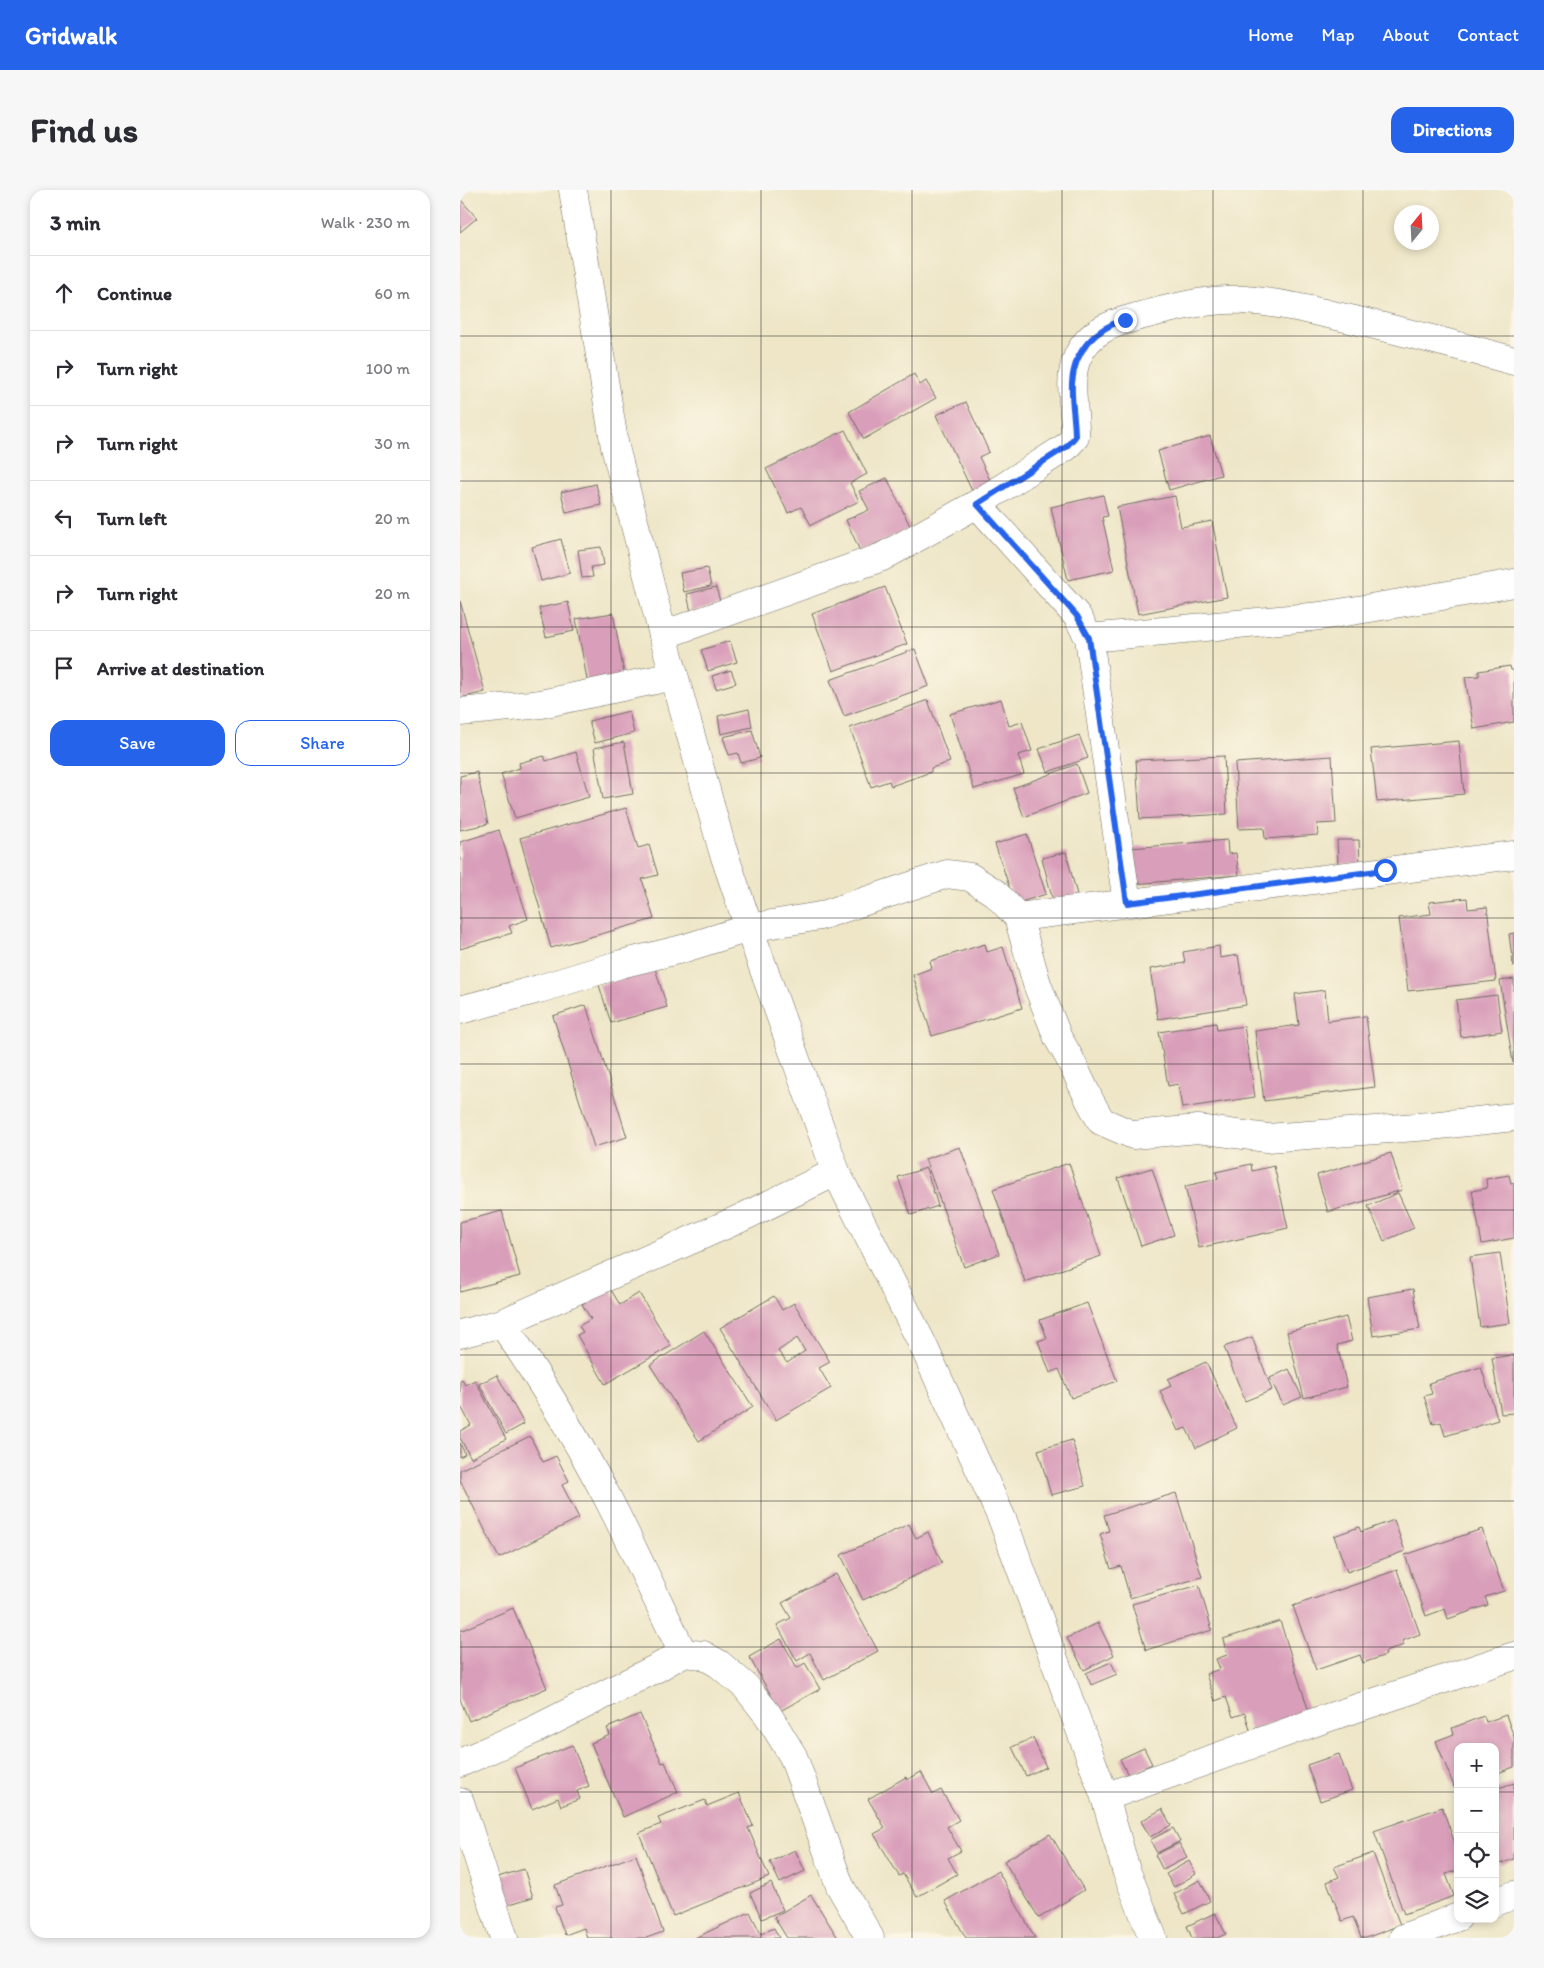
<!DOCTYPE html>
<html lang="en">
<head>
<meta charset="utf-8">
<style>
	:root { --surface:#fff; --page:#f7f7f7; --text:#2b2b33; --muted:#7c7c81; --line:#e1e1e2; --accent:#2563eb }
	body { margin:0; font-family:Itim,sans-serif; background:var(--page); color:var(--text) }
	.controls { position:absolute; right:15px; bottom:15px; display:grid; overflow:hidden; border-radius:10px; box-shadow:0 2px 8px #0003 }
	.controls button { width:45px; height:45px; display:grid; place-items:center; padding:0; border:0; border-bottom:1px solid var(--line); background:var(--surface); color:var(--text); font:25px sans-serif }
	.compass { position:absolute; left:934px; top:15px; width:45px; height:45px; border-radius:50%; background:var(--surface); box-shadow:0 2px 8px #0003; rotate:18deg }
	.stop { position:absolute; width:15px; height:15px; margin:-11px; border:4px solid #2563eb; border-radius:50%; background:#fff }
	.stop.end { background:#2563eb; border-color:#fff; box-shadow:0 1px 5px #0008 }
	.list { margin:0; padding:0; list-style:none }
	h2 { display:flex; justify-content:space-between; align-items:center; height:65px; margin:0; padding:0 20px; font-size:21px }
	h2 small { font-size:16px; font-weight:400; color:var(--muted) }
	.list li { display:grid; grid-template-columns:32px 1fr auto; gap:15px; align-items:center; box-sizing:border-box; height:75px; padding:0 20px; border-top:1px solid var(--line) }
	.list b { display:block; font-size:19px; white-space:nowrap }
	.list em { font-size:16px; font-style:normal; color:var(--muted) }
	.actions { display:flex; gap:10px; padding:15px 20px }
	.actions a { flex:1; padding:11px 0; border:1px solid var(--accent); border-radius:15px; text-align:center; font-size:18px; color:var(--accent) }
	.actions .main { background:var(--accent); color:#fff }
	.icon { flex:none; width:28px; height:28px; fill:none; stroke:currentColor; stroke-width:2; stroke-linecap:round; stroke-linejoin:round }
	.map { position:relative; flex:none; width:1054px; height:1748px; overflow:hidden; border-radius:15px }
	header { display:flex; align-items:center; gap:30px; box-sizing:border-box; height:70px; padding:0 25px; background:var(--accent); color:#fff }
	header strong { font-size:24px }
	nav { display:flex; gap:28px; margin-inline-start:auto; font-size:18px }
	.intro { display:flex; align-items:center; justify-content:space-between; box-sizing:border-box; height:120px; padding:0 30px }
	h1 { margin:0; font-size:35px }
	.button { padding:12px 22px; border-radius:15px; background:var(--accent); color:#fff; font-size:18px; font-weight:700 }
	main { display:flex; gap:30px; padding:0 30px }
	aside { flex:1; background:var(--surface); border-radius:15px; box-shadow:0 2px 8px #0003 }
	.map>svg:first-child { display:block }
	.building { fill:#d99eba; fill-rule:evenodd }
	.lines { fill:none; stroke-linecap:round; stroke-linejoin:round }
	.minor-casing { stroke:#6f6c62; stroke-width:29 }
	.minor { stroke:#fff; stroke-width:28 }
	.route { stroke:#2563eb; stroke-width:6 }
	.grid { fill:none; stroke:#2b2b2b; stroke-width:1; stroke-opacity:0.55 }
</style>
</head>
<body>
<header>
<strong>Gridwalk</strong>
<nav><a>Home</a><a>Map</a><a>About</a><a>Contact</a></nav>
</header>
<div class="intro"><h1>Find us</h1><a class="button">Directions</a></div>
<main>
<aside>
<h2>3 min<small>Walk · 230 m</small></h2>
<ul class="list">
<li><svg class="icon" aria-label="ahead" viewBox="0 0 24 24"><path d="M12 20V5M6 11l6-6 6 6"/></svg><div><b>Continue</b></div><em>60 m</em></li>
<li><svg class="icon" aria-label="right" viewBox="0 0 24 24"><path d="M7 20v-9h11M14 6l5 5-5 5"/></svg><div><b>Turn right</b></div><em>100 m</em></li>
<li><svg class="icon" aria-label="right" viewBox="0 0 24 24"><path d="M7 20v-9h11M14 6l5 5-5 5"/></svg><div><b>Turn right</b></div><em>30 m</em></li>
<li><svg class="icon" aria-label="left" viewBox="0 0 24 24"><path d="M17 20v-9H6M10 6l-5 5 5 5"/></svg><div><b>Turn left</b></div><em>20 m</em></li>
<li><svg class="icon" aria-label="right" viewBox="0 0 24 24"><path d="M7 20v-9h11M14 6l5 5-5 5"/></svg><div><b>Turn right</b></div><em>20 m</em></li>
<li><svg class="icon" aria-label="arrive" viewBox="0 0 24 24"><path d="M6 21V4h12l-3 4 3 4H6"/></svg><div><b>Arrive at destination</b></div></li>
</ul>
<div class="actions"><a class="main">Save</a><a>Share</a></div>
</aside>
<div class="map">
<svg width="1054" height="1748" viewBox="0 0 1054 1748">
	<rect width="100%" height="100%" fill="#fcf5e5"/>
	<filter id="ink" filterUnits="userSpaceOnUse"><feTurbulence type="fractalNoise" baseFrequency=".02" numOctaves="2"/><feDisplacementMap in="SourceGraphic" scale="10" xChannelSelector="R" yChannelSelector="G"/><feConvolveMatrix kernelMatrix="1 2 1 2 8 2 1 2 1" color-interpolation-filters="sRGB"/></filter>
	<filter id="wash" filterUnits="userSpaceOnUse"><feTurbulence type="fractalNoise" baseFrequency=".0096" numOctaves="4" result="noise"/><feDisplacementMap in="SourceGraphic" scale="20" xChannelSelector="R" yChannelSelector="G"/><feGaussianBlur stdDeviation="1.12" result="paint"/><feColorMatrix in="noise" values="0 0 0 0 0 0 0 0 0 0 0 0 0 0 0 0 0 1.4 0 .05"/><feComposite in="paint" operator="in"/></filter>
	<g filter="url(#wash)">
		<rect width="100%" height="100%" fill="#eee6c7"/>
		<g id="blocks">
			<g class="building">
				<polygon points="0,9 17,28 0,42"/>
				<polygon points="454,184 460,195 466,191 476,208 404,249 389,222"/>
				<polygon points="506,212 529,262 519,267 532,294 513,303 476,225"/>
				<polygon points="385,240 407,284 390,293 399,311 351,335 341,317 328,323 306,279"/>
				<polygon points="750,246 761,285 709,300 698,261"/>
				<polygon points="427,288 451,338 400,361 386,330 409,320 399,301"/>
				<polygon points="136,294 141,315 106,323 101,302"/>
				<polygon points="643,305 648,326 642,327 654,380 608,390 591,317"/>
				<polygon points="715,306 721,337 752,331 767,407 678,424 657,317"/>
				<polygon points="101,349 110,383 81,391 72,357"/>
				<polygon points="141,357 144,375 131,377 133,387 122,388 118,360"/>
				<polygon points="247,378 251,396 224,402 220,383"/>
				<polygon points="256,397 261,415 231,422 227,404"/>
				<polygon points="425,397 447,454 373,481 352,424"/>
				<polygon points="0,411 25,502 0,508"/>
				<polygon points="108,412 114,441 86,447 79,418"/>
				<polygon points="153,423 165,489 128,495 116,429"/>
				<polygon points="270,451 277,472 248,481 241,460"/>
				<polygon points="455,459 469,496 384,526 370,490"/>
				<polygon points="1050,476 1051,480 1054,480 1054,532 1014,539 1005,487 1019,486 1019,481"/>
				<polygon points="271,480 276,493 256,499 252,486"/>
				<polygon points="541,509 549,536 562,532 572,561 558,565 564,584 514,599 490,524"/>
				<polygon points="468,510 490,572 471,578 471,582 431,596 429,591 411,597 390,538"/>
				<polygon points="289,519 292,537 261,544 258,526"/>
				<polygon points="169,521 174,543 135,553 129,531"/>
				<polygon points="292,540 300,568 281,573 278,563 269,565 263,547"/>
				<polygon points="619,545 628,568 588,582 579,559"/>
				<polygon points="999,551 1004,604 917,612 911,559"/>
				<polygon points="164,552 173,604 143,609 134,558"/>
				<polygon points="116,562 129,607 55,628 41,584 60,578 59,573 84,566 86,571"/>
				<polygon points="764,566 767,624 680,629 676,570"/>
				<polygon points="872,566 876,633 857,634 858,645 805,649 804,638 779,639 775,573"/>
				<polygon points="617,574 627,603 564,627 553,598"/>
				<polygon points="17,582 28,634 0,640 0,586"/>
				<polygon points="166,618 178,658 189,655 198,685 182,689 194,729 91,758 60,648"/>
				<polygon points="39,640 68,729 49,736 52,743 0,759 0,652"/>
				<polygon points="567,644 586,704 555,714 535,654"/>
				<polygon points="767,650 768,664 776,663 779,685 674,694 671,658"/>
				<polygon points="877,650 899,650 900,673 878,674"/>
				<polygon points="606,662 617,705 593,711 582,668"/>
				<polygon points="1007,708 1008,719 1027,717 1036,791 948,801 939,728 971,724 969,712"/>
				<polygon points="1054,743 1054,776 1053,776 1049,744"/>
				<polygon points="525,754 527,762 543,757 562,818 472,846 453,785 472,778 470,771"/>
				<polygon points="759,756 760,768 778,765 786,815 698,829 690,779 725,773 723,762"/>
				<polygon points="195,778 207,817 151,833 139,795"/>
				<polygon points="1054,789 1054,873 1053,873 1040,791"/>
				<polygon points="865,800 868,831 906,826 915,897 804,911 795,841 839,835 835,804"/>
				<polygon points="1037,805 1042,841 1001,847 996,810"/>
				<polygon points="126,815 167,947 134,957 93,826"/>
				<polygon points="756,833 757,840 784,836 795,907 722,918 718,894 708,896 699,842"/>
				<polygon points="500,957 539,1064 504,1077 465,969"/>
				<polygon points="931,963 942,1000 868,1022 857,985"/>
				<polygon points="609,973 641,1066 565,1092 533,999"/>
				<polygon points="791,974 792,981 814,976 828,1038 739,1058 725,996 758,989 756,982"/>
				<polygon points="466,978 478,1016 451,1025 438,987"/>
				<polygon points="692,978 714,1045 681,1056 658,988"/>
				<polygon points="1049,985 1051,993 1054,993 1054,1048 1022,1054 1012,1001 1027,998 1026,989"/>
				<polygon points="938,1003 954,1038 924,1051 908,1016"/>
				<polygon points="42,1021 60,1086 0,1102 0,1032"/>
				<polygon points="1040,1063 1050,1133 1020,1137 1010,1067"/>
				<polygon points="150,1098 160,1115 179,1103 211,1156 145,1194 117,1145 123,1142 119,1136 131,1129 122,1114"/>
				<polygon points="953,1099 960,1139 913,1146 907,1107"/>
				<path d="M314,1106L322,1120L334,1113L370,1172L359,1178L371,1198L316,1230L260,1138ZM337,1148L345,1161L327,1173L318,1161Z"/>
				<polygon points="627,1113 657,1191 611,1208 599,1179 590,1183 578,1151 587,1148 580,1130"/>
				<polygon points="886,1127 892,1151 877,1155 887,1197 844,1208 827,1142"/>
				<polygon points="244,1141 293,1217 239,1251 190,1175"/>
				<polygon points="792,1147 812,1200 785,1211 764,1157"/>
				<polygon points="1054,1165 1054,1223 1041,1224 1032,1168"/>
				<polygon points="746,1172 777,1238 736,1258 726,1238 718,1241 700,1201 711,1196 708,1189"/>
				<polygon points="1021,1177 1038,1230 985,1246 981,1232 973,1234 964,1206 972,1204 969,1193"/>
				<polygon points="829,1179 842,1207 823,1215 810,1188"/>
				<polygon points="37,1185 64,1234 46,1244 19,1194"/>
				<polygon points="2,1189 5,1195 15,1190 46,1249 11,1268 0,1248 0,1241 11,1235 0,1215 0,1190"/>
				<polygon points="70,1246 83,1272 96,1266 109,1291 102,1295 119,1328 39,1368 0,1290 0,1280"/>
				<polygon points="612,1250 625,1296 591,1305 578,1260"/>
				<polygon points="0,1253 5,1264 0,1267"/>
				<polygon points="716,1303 742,1387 670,1408 661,1376 651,1379 640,1344 649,1341 644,1325"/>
				<polygon points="934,1330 945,1361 887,1382 874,1346 899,1337 901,1342"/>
				<polygon points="449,1334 456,1348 468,1342 482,1373 403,1410 381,1365"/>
				<polygon points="1022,1339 1044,1401 1025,1407 1028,1415 988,1429 985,1419 966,1426 945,1365"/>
				<polygon points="937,1380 960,1444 942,1451 944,1455 925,1462 926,1465 903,1473 900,1465 856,1480 833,1416"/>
				<polygon points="376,1384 418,1461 364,1490 350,1463 337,1471 317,1435 331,1428 322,1413"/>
				<polygon points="739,1395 752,1440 686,1460 672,1414"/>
				<polygon points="53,1418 87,1498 9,1531 0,1509 0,1441"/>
				<polygon points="820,1431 849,1522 790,1540 785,1523 773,1527 766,1507 755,1511 746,1484 760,1479 756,1469 767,1465 763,1449"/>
				<polygon points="638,1433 654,1465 624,1480 607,1448"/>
				<polygon points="321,1449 337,1478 345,1473 360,1499 320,1521 289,1467"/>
				<polygon points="651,1472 657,1484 631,1495 626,1483"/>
				<polygon points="180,1524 202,1573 205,1572 218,1602 163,1627 131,1553 150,1545 147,1538"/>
				<polygon points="1046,1525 1054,1547 1054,1577 1035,1584 1035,1557 998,1557 998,1598 995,1599 976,1551 994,1544 992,1538 1024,1526 1026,1532"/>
				<polygon points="573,1548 586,1577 566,1586 552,1557"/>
				<polygon points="112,1555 129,1596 117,1601 120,1609 101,1616 98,1608 72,1619 55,1578"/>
				<polygon points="684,1558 692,1574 668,1585 660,1569"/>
				<polygon points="879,1564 892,1600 860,1611 847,1575"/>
				<polygon points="461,1582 473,1604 481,1600 499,1630 487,1637 501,1661 488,1668 497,1684 457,1707 443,1684 439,1686 414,1644 425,1638 408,1609 446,1587 447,1590"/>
				<polygon points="1054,1593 1054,1669 1040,1674 1035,1660 1035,1599"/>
				<polygon points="279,1603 293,1636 288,1638 309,1687 213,1726 179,1643 201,1634 198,1628 245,1610 247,1616"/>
				<polygon points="982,1617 998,1662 998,1680 986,1684 994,1706 944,1724 914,1641"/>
				<polygon points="702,1619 711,1635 690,1647 681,1631"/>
				<polygon points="713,1638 720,1651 697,1663 690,1650"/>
				<polygon points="590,1644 624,1700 579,1728 544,1671"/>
				<polygon points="719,1653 727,1667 703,1680 695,1665"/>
				<polygon points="335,1660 345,1681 320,1693 310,1672"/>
				<polygon points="913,1663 940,1735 906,1748 901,1748 893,1727 882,1731 867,1692 879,1687 874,1677"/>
				<polygon points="176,1665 203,1742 186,1748 127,1748 124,1738 105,1745 95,1717 102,1715 95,1695"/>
				<polygon points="729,1671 736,1684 714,1697 706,1684"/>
				<polygon points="64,1679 73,1707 47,1715 38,1687"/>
				<polygon points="538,1681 575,1748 506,1748 485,1711"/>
				<polygon points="740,1690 750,1711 724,1724 714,1704"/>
				<polygon points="311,1693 323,1720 302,1729 290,1703"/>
				<polygon points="351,1705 378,1748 327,1748 314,1727"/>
				<polygon points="290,1722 301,1744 314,1738 319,1748 235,1748"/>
				<polygon points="755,1723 766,1744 757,1748 732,1748 727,1736"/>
			</g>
		</g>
	</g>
	<g filter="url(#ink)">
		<use href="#blocks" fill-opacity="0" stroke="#6f6c62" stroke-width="1"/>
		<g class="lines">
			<defs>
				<g id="minor">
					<polyline points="113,0 155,257 203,445 262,658 289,738 376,982 462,1153 543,1331 645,1607 666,1680 693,1748"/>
					<polyline points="517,314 617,426 629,448 667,713"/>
					<path d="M203,445L422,367L517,314L606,257L615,247C616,221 607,193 617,168C629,139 656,132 684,125C716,117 751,108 785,110C826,113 867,124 907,133C956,145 1005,157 1054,171"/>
					<polyline points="629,448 861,426 971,408 1054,393"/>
					<polyline points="0,522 81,514 214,486"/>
					<polyline points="558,727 1054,665"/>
					<polyline points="0,820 79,799 161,774 222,759 289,738 360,726 487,684 510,687 535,703 558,727 577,794 598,848 609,867 630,911 641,931 673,945 738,939 807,948 970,936 1054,927"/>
					<path d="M42,1133C80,1189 115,1246 146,1305C173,1357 197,1410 223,1463"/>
					<polyline points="0,1144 42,1133 279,1029 376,982"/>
					<polyline points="0,1573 76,1539 199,1477 223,1463 243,1465 259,1474 286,1497 308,1525 333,1566 380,1696 410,1748"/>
					<polyline points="645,1607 861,1530 1054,1466"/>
					<polyline points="0,1612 44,1748"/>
					<polyline points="1035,1712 1054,1705"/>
					<polyline points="943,1748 998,1727"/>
				</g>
			</defs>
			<use href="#minor" class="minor-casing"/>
			<use href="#minor" class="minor"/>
		</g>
	</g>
	<g class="lines" filter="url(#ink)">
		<path class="route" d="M665,130C635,138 614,161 612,193C611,211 615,229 615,247L606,257L517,314L617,426L629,448L667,713L925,680"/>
	</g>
	<path class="grid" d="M151,0V1748M301,0V1748M452,0V1748M602,0V1748M753,0V1748M903,0V1748M0,146H1054M0,291H1054M0,437H1054M0,583H1054M0,728H1054M0,874H1054M0,1020H1054M0,1165H1054M0,1311H1054M0,1457H1054M0,1602H998M1035,1602H1054"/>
</svg>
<div class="controls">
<button>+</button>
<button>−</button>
<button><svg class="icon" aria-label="locate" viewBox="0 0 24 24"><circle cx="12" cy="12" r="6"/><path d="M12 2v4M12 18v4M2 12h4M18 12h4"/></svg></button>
<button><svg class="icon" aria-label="layers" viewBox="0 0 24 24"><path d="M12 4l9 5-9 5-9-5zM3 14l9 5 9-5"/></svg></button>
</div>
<svg class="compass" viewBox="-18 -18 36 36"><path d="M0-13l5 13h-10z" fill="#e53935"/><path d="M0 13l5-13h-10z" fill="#7c7c81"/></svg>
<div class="stop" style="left:925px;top:680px"></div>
<div class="stop end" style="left:665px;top:130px"></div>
</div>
</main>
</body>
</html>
